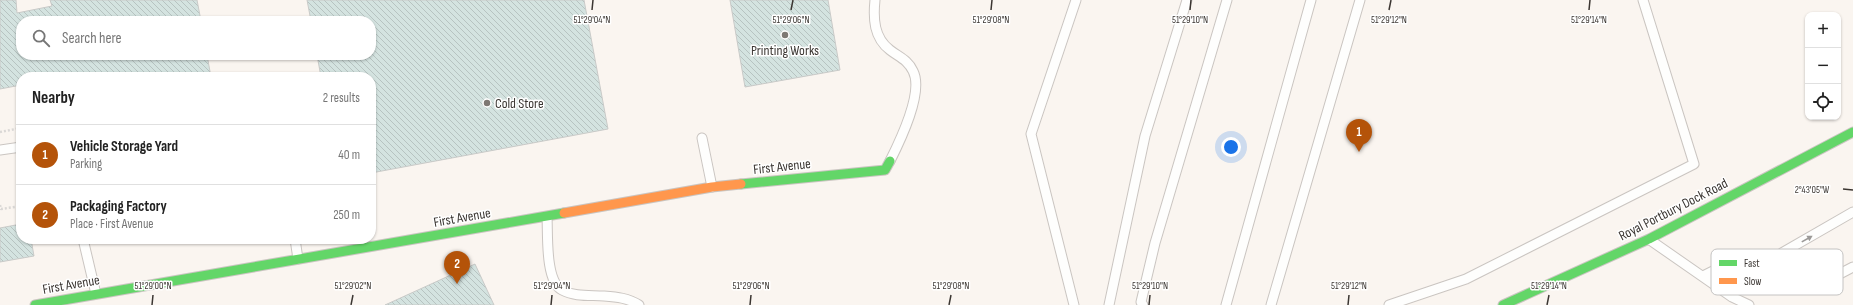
<!DOCTYPE html>
<html lang="en">
<head>
<meta charset="utf-8">
<style>
	:root { --surface:#fff; --page:#f6f6f6; --text:#222; --muted:#767676; --line:#e0e0e0; --accent:#b45309 }
	body { margin:0; font-family:"Sofia Sans Condensed",sans-serif; background:var(--page); color:var(--text) }
	.controls { position:absolute; right:12px; top:12px; display:grid; overflow:hidden; border-radius:8px; box-shadow:0 1px 3px #0004 }
	.controls button { width:36px; height:36px; display:grid; place-items:center; padding:0; border:0; border-bottom:1px solid var(--line); background:var(--surface); color:var(--text); font:20px sans-serif }
	.you { position:absolute; left:1231px; top:147px; width:14px; height:14px; margin:-10px; border:3px solid #fff; border-radius:50%; background:#1a73e8; box-shadow:0 0 0 6px #1a73e833 }
	.badge { display:grid; place-items:center; width:26px; height:26px; border-radius:50%; background:var(--accent); color:#fff; font-size:13px; font-weight:700 }
	.pin { position:absolute; translate:-50% -33px; filter:drop-shadow(0 1px 2px #0008) }
	.pin::after { content:''; position:absolute; top:21px; width:14px; height:12px; background:inherit; clip-path:polygon(0 0,100% 0,50% 100%) }
	.list { margin:0; padding:0; list-style:none }
	h2 { display:flex; justify-content:space-between; align-items:center; height:52px; margin:0; padding:0 16px; font-size:17px }
	h2 small { font-size:13px; font-weight:400; color:var(--muted) }
	.list li { display:grid; grid-template-columns:26px 1fr auto; gap:12px; align-items:center; box-sizing:border-box; height:60px; padding:0 16px; border-top:1px solid var(--line) }
	.list b { display:block; font-size:15px; white-space:nowrap }
	.list p { margin:0; font-size:13px; white-space:nowrap; color:var(--muted) }
	.list em { font-size:13px; font-style:normal; color:var(--muted) }
	.icon { flex:none; width:22px; height:22px; fill:none; stroke:currentColor; stroke-width:2; stroke-linecap:round; stroke-linejoin:round }
	.map { position:relative; flex:none; width:1853px; height:305px; overflow:hidden }
	.search { position:absolute; background:var(--surface); box-shadow:0 1px 3px #0004; left:16px; top:16px; width:360px; height:44px; display:flex; align-items:center; gap:10px; box-sizing:border-box; padding:0 14px; border-radius:16px; color:var(--muted); font-size:15px }
	.panel { position:absolute; background:var(--surface); box-shadow:0 1px 3px #0004; left:16px; top:72px; width:360px; height:172px; border-radius:16px }
	.map>svg:first-child { display:block }
	.building { fill:url(#building-back-hatch); stroke:#c9cac8 }
	.lines { fill:none; stroke-linecap:round; stroke-linejoin:round }
	.lane-casing { stroke:#cac5c1; stroke-width:11 }
	.fast-casing { stroke:#cac5c1; stroke-width:11 }
	.slow-casing { stroke:#cac5c1; stroke-width:11 }
	.path { stroke:#dad8d6; stroke-width:2.5; stroke-dasharray:2 2; stroke-linecap:butt }
	.lane { stroke:#fefefd; stroke-width:9 }
	.fast { stroke:#63d668; stroke-width:9 }
	.slow { stroke:#ff974d; stroke-width:9 }
	.oneway { fill:#9c9a98 }
	.ticks { fill:none; stroke:#3b3632; stroke-width:1.5 }
	.poi-dot { fill:#7e7974; stroke:#fff; stroke-width:1.5 }
	.labels { text-anchor:middle; stroke-width:3; stroke-linejoin:round; paint-order:stroke }
	.poi-label { font-size:14px; fill:#3b3632; stroke:#fff }
	.street-label { font-size:14px; fill:#3b3632; stroke:#fff }
	.key { fill:#fff; stroke:#c4c3c2; stroke-width:1 }
	.key-label { font-size:11px; fill:#3b3632 }
	.ticks-label { font-size:10px; text-anchor:middle; fill:#3b3632; stroke:#fff; stroke-width:3; stroke-linejoin:round; paint-order:stroke }
</style>
</head>
<body>
<div class="map">
<svg width="1853" height="305" viewBox="0 0 1853 305">
	<defs>
		<pattern id="building-back-hatch" width="6" height="6" patternUnits="userSpaceOnUse"><rect width="6" height="6" fill="#d4e3e0"/><path d="M-1 5l2 2M0 0l6 6M5-1l2 2" fill="none" stroke="#b7c3c1"/></pattern>
	</defs>
	<rect width="100%" height="100%" fill="#faf5f0"/>
	<g class="building">
		<polygon points="0,0 16,0 17,13 52,6 50,0 197,0 201,21 21,21 21,55 207,55 211,77 21,77 21,85 0,89"/>
		<polygon points="307,0 584,0 608,129 371,173 371,77 321,77 317,55 371,55 371,21 311,21"/>
		<polygon points="730,0 828,0 840,70 745,87"/>
		<polygon points="21,224 21,239 31,239 34,256 0,262 0,228"/>
		<polygon points="475,264 494,305 385,305"/>
	</g>
	<g class="lines">
		<defs>
			<g id="lane">
				<path d="M875,0C873,19 874,38 890,50C899,57 908,60 913,71C924,92 900,141 890,161"/>
				<polyline points="702,138 712,187"/>
				<polyline points="0,150 21,147"/>
				<path d="M547,217C548,234 545,281 562,290C575,297 590,295 604,296C617,297 628,298 639,305"/>
				<polyline points="83,239 96,294"/>
				<polyline points="295,239 298,259"/>
				<polyline points="1650,240 1732,297 1749,305"/>
				<polyline points="1773,258 1816,279 1830,279 1853,267"/>
				<polyline points="1703,276 1725,265 1741,260 1773,258 1853,212"/>
				<polyline points="1074,305 1031,134 1076,0"/>
				<polyline points="1109,305 1145,136 1187,0"/>
				<polyline points="1143,305 1141,302 1155,243 1227,0"/>
				<polyline points="1226,305 1311,0"/>
				<polyline points="1271,305 1360,0"/>
				<polyline points="1389,305 1466,279 1694,164 1643,0"/>
			</g>
			<g id="fast">
				<polyline points="741,184 885,170 890,161"/>
				<polyline points="35,305 564,213"/>
				<polyline points="1503,305 1649,239 1853,132"/>
			</g>
			<polyline id="slow" points="564,213 712,187 741,184"/>
		</defs>
		<use href="#lane" class="lane-casing"/>
		<use href="#fast" class="fast-casing"/>
		<use href="#slow" class="slow-casing"/>
		<g class="path">
			<polyline points="0,132 21,128"/>
			<polyline points="0,205 1,209 21,206"/>
		</g>
		<use href="#lane" class="lane"/>
		<use href="#fast" class="fast"/>
		<use href="#slow" class="slow"/>
	</g>
	<defs><path id="oneway-solid" d="M-6-.8H1V-3.2L6.5 0L1 3.2V.8H-6Z"/></defs>
	<use class="oneway" href="#oneway-solid" transform="translate(1807 239) rotate(-29)"/>
	<path class="ticks" d="M592,10L593,0M791,10L793,0M991,10L992,0M1190,10L1191,0M1389,10L1391,0M1589,10L1590,0M1843,189L1853,190M152,305L153,295M351,305L353,295M551,305L552,295M750,305L751,295M949,305L951,295M1149,305L1150,295M1348,305L1349,295M1547,305L1549,295"/>
	<g class="poi-dot">
		<circle cx="785" cy="35" r="4"/>
		<circle cx="487" cy="103" r="4"/>
	</g>
	<g class="labels">
		<g class="poi-label">
			<text x="785" y="55">Printing Works</text>
			<text x="495" y="108" text-anchor="start">Cold Store</text>
		</g>
		<g class="street-label">
			<text transform="translate(782 166) rotate(-6)" y="5">First Avenue</text>
			<text transform="translate(1673 209) rotate(-27)" y="5">Royal Portbury Dock Road</text>
			<text transform="translate(462 217) rotate(-10)" y="5">First Avenue</text>
			<text transform="translate(71 284) rotate(-10)" y="5">First Avenue</text>
		</g>
	</g>
	<rect x="1711" y="249" width="132" height="46" rx="6" class="key"/>
	<rect x="1719" y="260" width="18" height="6" fill="#63d668"/>
	<rect x="1719" y="278" width="18" height="6" fill="#ff974d"/>
	<g class="key-label">
		<text x="1744" y="267">Fast</text>
		<text x="1744" y="285">Slow</text>
	</g>
	<g class="ticks-label">
		<text x="592" y="23">51°29'04"N</text>
		<text x="791" y="23">51°29'06"N</text>
		<text x="991" y="23">51°29'08"N</text>
		<text x="1190" y="23">51°29'10"N</text>
		<text x="1389" y="23">51°29'12"N</text>
		<text x="1589" y="23">51°29'14"N</text>
		<text x="1812" y="193">2°43'05"W</text>
		<text x="153" y="289">51°29'00"N</text>
		<text x="353" y="289">51°29'02"N</text>
		<text x="552" y="289">51°29'04"N</text>
		<text x="751" y="289">51°29'06"N</text>
		<text x="951" y="289">51°29'08"N</text>
		<text x="1150" y="289">51°29'10"N</text>
		<text x="1349" y="289">51°29'12"N</text>
		<text x="1549" y="289">51°29'14"N</text>
	</g>
</svg>
<div class="controls">
<button>+</button>
<button>−</button>
<button><svg class="icon" aria-label="locate" viewBox="0 0 24 24"><circle cx="12" cy="12" r="6"/><path d="M12 2v4M12 18v4M2 12h4M18 12h4"/></svg></button>
</div>
<div class="you"></div>
<div class="pin badge" style="left:1359px;top:152px">1</div>
<div class="pin badge" style="left:457px;top:284px">2</div>
<div class="search"><svg class="icon" aria-label="search" viewBox="0 0 24 24"><circle cx="10" cy="10" r="6"/><path d="M15 15l6 6"/></svg>Search here</div>
<section class="panel">
<h2>Nearby<small>2 results</small></h2>
<ul class="list">
<li><span class="badge">1</span><div><b>Vehicle Storage Yard</b><p>Parking</p></div><em>40 m</em></li>
<li><span class="badge">2</span><div><b>Packaging Factory</b><p>Place · First Avenue</p></div><em>250 m</em></li>
</ul>
</section>
</div>
</body>
</html>
